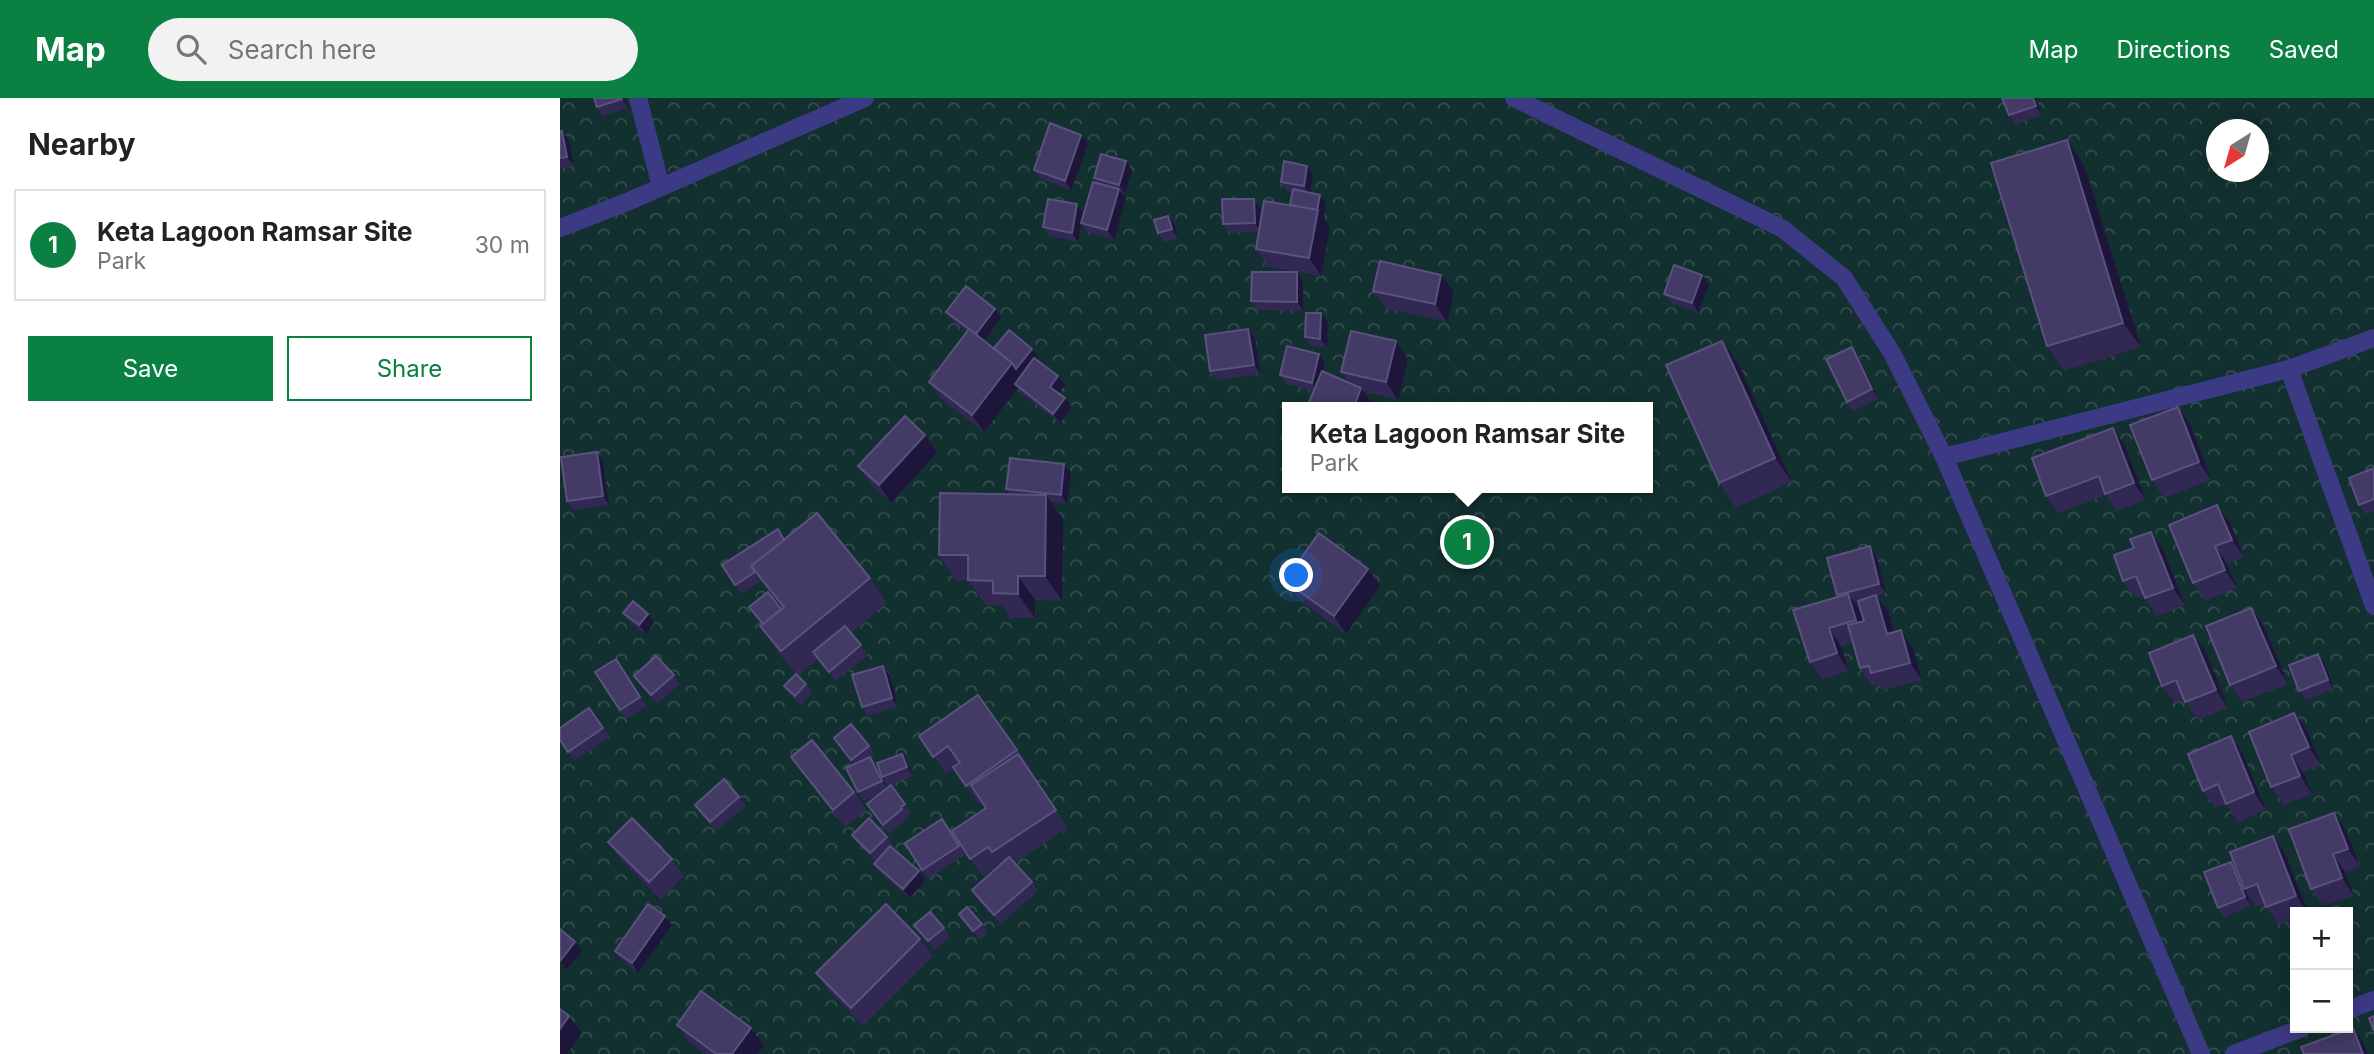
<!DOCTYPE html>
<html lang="en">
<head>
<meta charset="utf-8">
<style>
	:root { --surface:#fff; --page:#f2f2f2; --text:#222; --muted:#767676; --line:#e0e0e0; --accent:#0b8043 }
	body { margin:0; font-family:Inter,sans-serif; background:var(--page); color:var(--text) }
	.controls { position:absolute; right:21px; bottom:21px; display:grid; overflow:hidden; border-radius:0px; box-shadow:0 4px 18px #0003 }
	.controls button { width:63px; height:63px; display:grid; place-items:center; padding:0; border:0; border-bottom:2px solid var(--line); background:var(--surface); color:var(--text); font:35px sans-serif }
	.compass { position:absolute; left:1646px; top:21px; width:63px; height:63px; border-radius:50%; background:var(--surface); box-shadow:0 4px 18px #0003; rotate:217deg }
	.you { position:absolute; left:737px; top:478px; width:24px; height:24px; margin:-18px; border:5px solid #fff; border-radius:50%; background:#1a73e8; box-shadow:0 0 0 10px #1a73e833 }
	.badge { display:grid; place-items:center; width:46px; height:46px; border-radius:50%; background:var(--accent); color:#fff; font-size:23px; font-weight:700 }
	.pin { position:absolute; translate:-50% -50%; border:4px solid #fff; box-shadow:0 2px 7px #0006 }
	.popup { position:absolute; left:722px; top:304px; width:371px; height:91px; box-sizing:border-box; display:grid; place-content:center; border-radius:0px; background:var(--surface); filter:drop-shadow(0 2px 5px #0005); font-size:23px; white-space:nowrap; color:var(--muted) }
	.popup b { font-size:26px; color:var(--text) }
	.popup::after { content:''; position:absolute; left:50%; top:100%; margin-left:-14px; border:14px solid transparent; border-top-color:var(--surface) }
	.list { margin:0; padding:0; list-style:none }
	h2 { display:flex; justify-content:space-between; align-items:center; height:91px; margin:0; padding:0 28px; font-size:30px }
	h2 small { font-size:23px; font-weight:400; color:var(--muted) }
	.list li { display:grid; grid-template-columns:46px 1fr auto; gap:21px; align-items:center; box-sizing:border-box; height:112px; margin:0 14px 14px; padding:0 14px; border:2px solid var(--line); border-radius:0px }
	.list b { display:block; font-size:26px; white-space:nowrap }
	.list p { margin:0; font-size:23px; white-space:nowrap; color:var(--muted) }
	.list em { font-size:23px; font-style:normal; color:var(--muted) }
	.actions { display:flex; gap:14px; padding:21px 28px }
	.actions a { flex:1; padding:16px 0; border:2px solid var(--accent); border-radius:0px; text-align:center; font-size:24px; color:var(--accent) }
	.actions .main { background:var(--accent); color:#fff }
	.icon { flex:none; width:38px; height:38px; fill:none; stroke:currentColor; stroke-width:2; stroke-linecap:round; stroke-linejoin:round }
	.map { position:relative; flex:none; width:1814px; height:956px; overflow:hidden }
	header { display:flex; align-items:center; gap:42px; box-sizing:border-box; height:98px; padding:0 35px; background:var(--accent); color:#fff }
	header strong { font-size:33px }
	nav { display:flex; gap:38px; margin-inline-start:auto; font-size:24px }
	.search { width:490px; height:63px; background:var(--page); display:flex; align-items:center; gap:18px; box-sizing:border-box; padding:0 24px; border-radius:38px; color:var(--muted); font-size:26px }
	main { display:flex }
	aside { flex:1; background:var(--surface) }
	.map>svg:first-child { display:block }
	.park { fill:url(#park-crowns); fill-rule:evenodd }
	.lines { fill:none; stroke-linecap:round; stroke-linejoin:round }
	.minor { stroke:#3d3a85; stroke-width:18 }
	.wall { fill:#312854; fill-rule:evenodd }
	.shaded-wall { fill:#1d163a }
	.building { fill:#433a66; stroke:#5a527e; stroke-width:2 }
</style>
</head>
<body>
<header>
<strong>Map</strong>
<div class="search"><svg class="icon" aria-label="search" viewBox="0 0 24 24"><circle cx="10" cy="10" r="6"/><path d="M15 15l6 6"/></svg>Search here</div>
<nav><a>Map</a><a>Directions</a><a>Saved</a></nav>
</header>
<main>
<aside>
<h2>Nearby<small></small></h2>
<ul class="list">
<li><span class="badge">1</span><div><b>Keta Lagoon Ramsar Site</b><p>Park</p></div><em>30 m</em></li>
</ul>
<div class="actions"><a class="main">Save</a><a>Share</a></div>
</aside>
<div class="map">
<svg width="1814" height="956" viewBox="0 0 1814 956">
	<defs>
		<pattern id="park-crowns" width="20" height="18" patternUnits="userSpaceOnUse" patternTransform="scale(1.75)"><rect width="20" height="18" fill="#12302f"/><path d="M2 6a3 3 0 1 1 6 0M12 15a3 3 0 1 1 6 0" fill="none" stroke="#344d4e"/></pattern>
	</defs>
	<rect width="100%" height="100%" fill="#130f26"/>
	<path class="park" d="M0,0H1814V956H0ZM1657,32H1699V74H1657ZM727,309H1087V390H727ZM1735,814H1788V930H1735Z"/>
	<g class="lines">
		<g class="minor">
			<polyline points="78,0 101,89"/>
			<polyline points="954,0 1223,131 1284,180 1332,255 1384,359 1641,956"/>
			<polyline points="0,130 67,104 305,0"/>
			<polyline points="1729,271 1814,508"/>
			<polyline points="1384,359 1729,271 1814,240"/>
			<polyline points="1788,912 1814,902"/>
			<polyline points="1674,956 1742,930"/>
		</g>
	</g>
	<g class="wall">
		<polygon points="65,0 68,10 43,18 37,9"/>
		<polygon points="1442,0 1476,0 1482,17 1455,26 1449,17"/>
		<polygon points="0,33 2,33 9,42 14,68 0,71"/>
		<polygon points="521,37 528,46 511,92 480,81 474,72"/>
		<polygon points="1507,42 1524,67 1581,249 1504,273 1487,248"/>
		<polygon points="566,63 572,72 565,96 562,96 566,100 554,142 527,134 521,126 518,144 489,138 483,129 523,115 522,120 538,85 534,80"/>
		<polygon points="747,68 753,77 751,95 760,97 766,106 764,120 770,129 761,178 708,169 696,151 699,134 669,135 663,126 694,101 700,110 701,122 730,107 732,94 727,93 721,84"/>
		<polygon points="608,118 615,127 618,141 604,144 598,135"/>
		<polygon points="743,183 743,213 697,212 691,203"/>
		<polygon points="1149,187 1138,214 1111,205 1104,196"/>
		<polygon points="813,193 894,194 887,224 826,210"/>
		<polygon points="435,211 441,220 424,243 434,250 478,260 477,262 505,287 499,295 505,300 512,309 500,325 461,295 458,290 424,334 381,301 369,284 407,234 393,223 386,214"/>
		<polygon points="768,224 767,250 751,248 745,239"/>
		<polygon points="688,231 695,240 701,276 656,282 650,273"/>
		<polygon points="836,243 848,261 838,302 803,293 813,308 726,286 720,277 759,256 765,265 763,274 790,285 781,274"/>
		<polygon points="1162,243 1179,267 1232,384 1176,410 1159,385"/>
		<polygon points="1292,249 1298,258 1319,301 1293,313 1287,304"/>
		<polygon points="1618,309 1630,326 1651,382 1604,400 1592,382"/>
		<polygon points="1553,330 1565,348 1586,402 1557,413 1546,397 1498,415 1486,398"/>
		<polygon points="377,355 331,405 311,386 298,368"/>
		<polygon points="43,363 49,407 13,412 7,403"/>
		<polygon points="1814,370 1814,413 1805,416 1799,407"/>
		<polygon points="511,375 507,406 492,404 503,421 502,503 475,502 475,520 450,520 441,507 425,507 408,482 396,482 379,457 450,396 446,391"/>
		<polygon points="1670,425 1684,459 1667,466 1677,490 1645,503 1633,485"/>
		<polygon points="1591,434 1603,451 1625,507 1597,518 1583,497 1576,500 1563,483 1574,450"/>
		<polygon points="225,441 310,480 327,505 291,535 308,557 276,583 258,561 238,578 217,553 200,528 202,526 189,509 222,510 201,483 181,496 175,487"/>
		<path d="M1316,457L1326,495L1317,498L1329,515L1334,534L1341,532L1353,550L1362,582L1323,592L1318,586L1312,588L1300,570L1293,544L1281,548L1289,573L1262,581L1250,564L1278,499L1277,497ZM1308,500L1303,523L1300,513L1293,503Z"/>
		<polygon points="808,471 820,488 786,536 737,500 725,483"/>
		<polygon points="1691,510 1704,528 1728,586 1682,604 1670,587"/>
		<polygon points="63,515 88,516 94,525 86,536 69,524"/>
		<polygon points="1646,554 1668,610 1638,622 1624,601 1615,605 1602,588"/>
		<polygon points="1758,556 1764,565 1774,591 1746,602 1739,593"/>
		<polygon points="56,561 87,608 66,621 35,574"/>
		<polygon points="114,577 120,586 97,606 74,578"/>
		<polygon points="330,577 338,609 308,618 302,609"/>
		<polygon points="246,586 252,595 241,607 230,597 224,588"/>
		<polygon points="418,597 470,669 468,670 508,730 454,765 472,784 478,793 441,826 418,802 412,792 440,766 422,778 410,761 426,710 422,703 418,705 394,671 386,676 359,638"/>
		<polygon points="29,610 50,639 14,663 0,642"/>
		<polygon points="1734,615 1747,632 1761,667 1743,674 1752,696 1724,707 1711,689"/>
		<polygon points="1671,638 1683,656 1706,712 1678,724 1666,706 1655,710 1643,693"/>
		<polygon points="274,640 309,648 315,657 311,660 316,668 327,690 331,687 351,715 347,718 348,720 329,736 307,706 319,696 304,703 298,694 294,666"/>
		<polygon points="342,656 348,665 353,678 328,688 322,679"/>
		<polygon points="231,659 294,694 307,712 285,729 244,677"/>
		<polygon points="179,699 186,708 156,733 135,707"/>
		<polygon points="382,721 405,757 368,781 345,745"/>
		<polygon points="1786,732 1800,768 1785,774 1794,798 1763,808 1751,791"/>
		<polygon points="292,737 327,739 333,748 332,750 365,782 350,800 321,775 314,766 316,764 298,746"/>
		<polygon points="1713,738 1725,755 1748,814 1735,814 1735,820 1718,827 1705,806 1697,809 1685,793 1691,808 1664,819 1658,810 1671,764 1676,770"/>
		<polygon points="48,744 112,761 124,778 101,802 60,761"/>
		<polygon points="399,816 422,826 428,835 420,842"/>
		<polygon points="105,818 112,827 78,875 61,862 55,853"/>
		<polygon points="354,827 384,830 390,839 375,852"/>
		<polygon points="360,841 373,858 303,928 268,892 256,875"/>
		<polygon points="117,927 191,930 204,948 197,956 145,956 129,944"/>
	</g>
	<g class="shaded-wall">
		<polygon points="62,0 65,0 68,10"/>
		<polygon points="1473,0 1476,0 1482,17 1476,8"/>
		<polygon points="2,33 9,42 14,68 7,59"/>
		<polygon points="521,37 528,46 511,92 505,83"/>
		<polygon points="1507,42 1524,67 1581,249 1563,225"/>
		<polygon points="566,63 572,72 565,96 559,87"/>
		<polygon points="747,68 753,77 750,97 744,88"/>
		<polygon points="559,91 566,100 554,142 547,132"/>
		<polygon points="760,97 766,106 764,120 770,129 761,178 749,160"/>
		<polygon points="694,101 700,110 701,134 695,125"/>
		<polygon points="517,106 523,115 518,144 512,135"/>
		<polygon points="608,118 615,127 618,141 612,131"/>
		<polygon points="737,174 743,183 743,213 737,204"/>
		<polygon points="881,177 894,194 887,224 875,206"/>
		<polygon points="1142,177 1149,187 1138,214 1132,205"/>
		<polygon points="435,211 441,220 422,246 416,237"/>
		<polygon points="761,215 768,224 767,250 760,241"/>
		<polygon points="688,231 695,240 701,276 694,267"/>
		<polygon points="836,243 848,261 838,302 826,284"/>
		<polygon points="1162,243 1179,267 1232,384 1215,360"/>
		<polygon points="1292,249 1298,258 1319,301 1312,291"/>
		<polygon points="472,251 478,260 463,280 456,271"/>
		<polygon points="759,256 765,265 759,294 752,285"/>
		<polygon points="452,265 464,282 455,286 458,290 424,334 412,317"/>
		<polygon points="498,278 505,287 496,298 490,289"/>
		<polygon points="801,290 813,308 813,309 794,309"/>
		<polygon points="505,300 512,309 500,325 493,316"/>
		<polygon points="1618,309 1630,326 1651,382 1639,364"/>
		<polygon points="1553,330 1565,348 1586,402 1574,385"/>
		<polygon points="365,337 377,355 331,405 319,387"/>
		<polygon points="37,354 43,363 49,407 43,398"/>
		<polygon points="504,366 511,375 507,406 501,397"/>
		<polygon points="486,397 503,421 502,503 485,478"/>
		<polygon points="1657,407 1670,425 1684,459 1672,442"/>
		<polygon points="1591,434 1603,451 1625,507 1613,490"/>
		<polygon points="1310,448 1316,457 1326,495 1319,486"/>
		<polygon points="1655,448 1667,466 1677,490 1665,472"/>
		<polygon points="808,471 820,488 786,536 774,518"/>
		<polygon points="458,478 475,502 475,520 458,496"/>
		<polygon points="1288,496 1300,513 1308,539 1296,522"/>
		<polygon points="1316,497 1329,515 1339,553 1327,536"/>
		<polygon points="1691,510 1704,528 1728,586 1716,568"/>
		<polygon points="88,516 94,525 86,536 79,527"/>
		<polygon points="1269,530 1281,548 1289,573 1277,555"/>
		<polygon points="1341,532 1353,550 1362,582 1350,565"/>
		<polygon points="1633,537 1646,554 1668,610 1656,592"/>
		<polygon points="1758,556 1764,565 1774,591 1768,582"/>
		<polygon points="323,568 330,577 338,609 332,600"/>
		<polygon points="1734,615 1747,632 1761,667 1749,649"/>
		<polygon points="1671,638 1683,656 1706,712 1694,694"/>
		<polygon points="342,656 348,665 353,678 347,669"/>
		<polygon points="1731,657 1743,674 1752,696 1740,678"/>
		<polygon points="310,659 316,668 328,692 322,683"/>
		<polygon points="1774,715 1786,732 1800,768 1788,751"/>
		<polygon points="1713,738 1725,755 1748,814 1736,798"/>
		<polygon points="1773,756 1785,774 1794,798 1782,780"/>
		<polygon points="1671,764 1678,773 1691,808 1685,799"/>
		<polygon points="359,773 365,782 350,800 343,791"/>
		<polygon points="105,818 112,827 78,875 72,865"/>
		<polygon points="15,844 22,853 6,872 0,863"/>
		<polygon points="9,918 22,935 7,956 0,956 0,931"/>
		<polygon points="191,930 204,948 197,956 172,956"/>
		<polygon points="1793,930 1805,948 1808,956 1803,956"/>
	</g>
	<g class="building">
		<polygon points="34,0 62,0 62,1 37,9"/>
		<polygon points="1442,0 1473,0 1476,8 1449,17"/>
		<polygon points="490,25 521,37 505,83 474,72"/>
		<polygon points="0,33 2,33 7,59 0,60"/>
		<polygon points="1507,42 1563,225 1487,248 1431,65"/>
		<polygon points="541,56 566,63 559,87 534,80"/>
		<polygon points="724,63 747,68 744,88 721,84"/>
		<polygon points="533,84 559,91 547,132 521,125"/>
		<polygon points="733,91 760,97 757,112 730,107"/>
		<polygon points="488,101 517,106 512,135 483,129"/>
		<polygon points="662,101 694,101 695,125 663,126"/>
		<polygon points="704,103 758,112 749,160 696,151"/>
		<polygon points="608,118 612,131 598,135 594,122"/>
		<polygon points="820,163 881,177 875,206 813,193"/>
		<polygon points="1114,167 1142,177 1132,205 1104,196"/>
		<polygon points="692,174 737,174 737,204 691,203"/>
		<polygon points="406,188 435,211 416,236 386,214"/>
		<polygon points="746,215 761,215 760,241 745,239"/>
		<polygon points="409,231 452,265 412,317 369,284"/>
		<polygon points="688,231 694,267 650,273 645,237"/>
		<polygon points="449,232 472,251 456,271 452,265 434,250"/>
		<polygon points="791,233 836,243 826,284 781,274"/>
		<polygon points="1162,243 1215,360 1159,385 1106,267"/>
		<polygon points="727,248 759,256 752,285 720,277"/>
		<polygon points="1292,249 1312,291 1287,304 1266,261"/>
		<polygon points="474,260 498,278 490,289 505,300 493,316 455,286"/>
		<polygon points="762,273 801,290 794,309 747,309"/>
		<polygon points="1618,309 1639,364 1592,382 1570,327"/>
		<polygon points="345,318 365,337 319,387 298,368"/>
		<polygon points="1553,330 1574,385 1545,396 1539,378 1486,398 1472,360"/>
		<polygon points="37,354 43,398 7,403 1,359"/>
		<polygon points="450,360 504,366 501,397 446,391"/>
		<polygon points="1814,370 1814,401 1799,407 1789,380"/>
		<polygon points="380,395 486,397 485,478 458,478 458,496 433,495 433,483 408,482 408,457 379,457"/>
		<polygon points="1657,407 1672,442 1655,448 1665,472 1633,485 1609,427"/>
		<polygon points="257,415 310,480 221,553 200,528 224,509 191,468"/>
		<polygon points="218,431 224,442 191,468 195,474 175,487 162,467"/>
		<polygon points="1591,434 1613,490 1585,500 1576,478 1563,483 1554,457 1574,450 1570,441"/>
		<polygon points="759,435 808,471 774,518 725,483"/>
		<polygon points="1310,448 1319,486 1277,497 1267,460"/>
		<polygon points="208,494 221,511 203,526 189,509"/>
		<polygon points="1288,496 1296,522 1269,530 1277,555 1250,564 1233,512"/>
		<polygon points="1316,497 1327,536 1341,532 1350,565 1311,575 1309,568 1300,570 1288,527 1304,523 1298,503"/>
		<polygon points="73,503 88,516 79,527 63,515"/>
		<polygon points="1691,510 1716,568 1670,587 1646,528"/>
		<polygon points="285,528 301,547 269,574 253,554"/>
		<polygon points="1633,537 1656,592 1625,604 1616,582 1602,588 1589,555"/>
		<polygon points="1758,556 1768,582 1739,593 1729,567"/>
		<polygon points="96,558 114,577 91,597 74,578"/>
		<polygon points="56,561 80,599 60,612 35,574"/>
		<polygon points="323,568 332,600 302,609 292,577"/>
		<polygon points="236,576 246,586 235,598 224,588"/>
		<polygon points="418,597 457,652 406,688 393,669 400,665 388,648 373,659 359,638"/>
		<polygon points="29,610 43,630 8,654 0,642 0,630"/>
		<polygon points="1734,615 1749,649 1731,657 1740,678 1711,689 1689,634"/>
		<polygon points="291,626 309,648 291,662 274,640"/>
		<polygon points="1671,638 1694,694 1666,706 1658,686 1643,693 1628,656"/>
		<polygon points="252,642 294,694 273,712 231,659"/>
		<polygon points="342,656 347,669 322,679 317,665"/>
		<polygon points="458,656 496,712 432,754 428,749 410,761 392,733 426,710 411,687"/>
		<polygon points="310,659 322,683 298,694 286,670"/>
		<polygon points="164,681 179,699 150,724 135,707"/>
		<polygon points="331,687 345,706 341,709 342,711 323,727 307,706"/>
		<polygon points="1774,715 1788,751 1773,756 1782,780 1751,791 1729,731"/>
		<polygon points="72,720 112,761 89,784 48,744"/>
		<polygon points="309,720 327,739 310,755 292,737"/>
		<polygon points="382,721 399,748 362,772 345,745"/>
		<polygon points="1713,738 1736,798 1706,809 1697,786 1684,791 1670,754"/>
		<polygon points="330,748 359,773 343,791 314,766"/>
		<polygon points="449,759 472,784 434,817 412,792"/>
		<polygon points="1671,764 1685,799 1658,810 1644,774"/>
		<polygon points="88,806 105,818 72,865 55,853"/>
		<polygon points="326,806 360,841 291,910 256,875"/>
		<polygon points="407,809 422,826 413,833 399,816"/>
		<polygon points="370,814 384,830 368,843 354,827"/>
		<polygon points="0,831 15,844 0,863"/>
		<polygon points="141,893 191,930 172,956 156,956 117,927"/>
		<polygon points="0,911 9,918 0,931"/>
		<polygon points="1814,918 1814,933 1809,920"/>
		<polygon points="1793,930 1803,956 1744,956 1741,949"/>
	</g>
</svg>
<div class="controls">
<button>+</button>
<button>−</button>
</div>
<svg class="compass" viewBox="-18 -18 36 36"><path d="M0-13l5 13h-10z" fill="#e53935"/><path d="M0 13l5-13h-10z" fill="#767676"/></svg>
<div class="you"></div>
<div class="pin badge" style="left:907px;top:444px">1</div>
<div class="popup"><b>Keta Lagoon Ramsar Site</b>Park</div>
</div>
</main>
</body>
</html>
